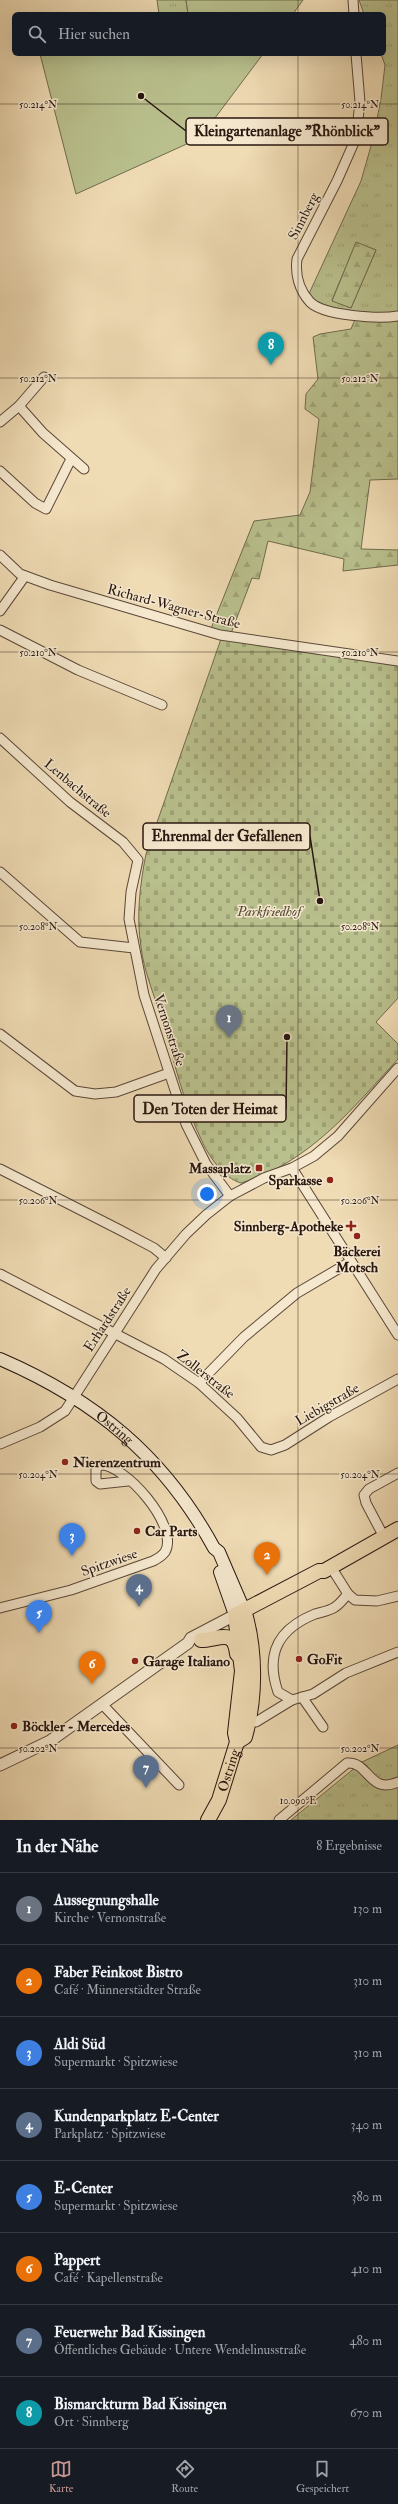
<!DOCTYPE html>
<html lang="de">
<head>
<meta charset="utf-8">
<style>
	:root { --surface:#171b24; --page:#20242c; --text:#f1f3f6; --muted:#9ea1a6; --line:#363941; --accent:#c59692 }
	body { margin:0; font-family:"IM FELL Double Pica",serif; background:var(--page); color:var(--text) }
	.you { position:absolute; left:207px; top:1194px; width:14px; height:14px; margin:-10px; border:3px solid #fff; border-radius:50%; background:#1a73e8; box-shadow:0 0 0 6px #1a73e833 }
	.badge { display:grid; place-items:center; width:26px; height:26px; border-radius:50%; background:var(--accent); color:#fff; font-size:13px; font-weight:700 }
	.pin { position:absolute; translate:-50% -33px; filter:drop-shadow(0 1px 2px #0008) }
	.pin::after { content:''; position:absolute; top:21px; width:14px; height:12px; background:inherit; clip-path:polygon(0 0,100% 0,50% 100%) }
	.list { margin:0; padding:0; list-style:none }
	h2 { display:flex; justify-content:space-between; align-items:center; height:52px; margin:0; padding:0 16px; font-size:17px }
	h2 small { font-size:13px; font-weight:400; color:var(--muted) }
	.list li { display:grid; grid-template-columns:26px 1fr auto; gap:12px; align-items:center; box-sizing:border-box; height:72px; padding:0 16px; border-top:1px solid var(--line) }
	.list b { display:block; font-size:15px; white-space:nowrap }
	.list p { margin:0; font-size:13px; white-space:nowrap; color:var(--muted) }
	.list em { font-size:13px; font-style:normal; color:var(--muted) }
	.icon { flex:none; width:22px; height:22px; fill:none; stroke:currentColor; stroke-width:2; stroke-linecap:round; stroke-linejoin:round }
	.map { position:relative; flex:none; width:398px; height:1820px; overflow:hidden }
	.search { position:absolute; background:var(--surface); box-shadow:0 4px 16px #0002; left:12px; right:12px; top:12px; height:44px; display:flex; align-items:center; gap:10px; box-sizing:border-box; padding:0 14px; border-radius:6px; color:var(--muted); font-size:15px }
	.sheet { height:628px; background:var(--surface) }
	nav { display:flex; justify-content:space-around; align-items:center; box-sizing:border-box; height:56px; border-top:1px solid var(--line); background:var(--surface); font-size:11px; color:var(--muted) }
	nav a { display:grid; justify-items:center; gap:2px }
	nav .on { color:var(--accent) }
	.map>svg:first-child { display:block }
	.grass { fill:url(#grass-tufts); stroke:#706b4e; fill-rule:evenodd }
	.forest { fill:url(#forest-firs); stroke:#706b4e }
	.cemetery { fill:url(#cemetery-stones); stroke:#706b4e }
	.garden { fill:#b9c08d; stroke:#706b4e }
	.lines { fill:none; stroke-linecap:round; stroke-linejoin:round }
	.minor-casing { stroke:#5a4738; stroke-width:11 }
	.tertiary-casing { stroke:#5a4738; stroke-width:13 }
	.secondary-casing { stroke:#28160f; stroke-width:14 }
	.primary-casing { stroke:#28160f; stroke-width:16 }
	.minor { stroke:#f5e8ce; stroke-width:9 }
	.tertiary { stroke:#f5e8ce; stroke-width:11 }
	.secondary { stroke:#f5e8ce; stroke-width:12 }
	.primary { stroke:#efdbb4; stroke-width:14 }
	.ticks { fill:none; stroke:#28160f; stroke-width:1; stroke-opacity:0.45 }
	.poi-dot { fill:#8f2418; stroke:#f5e8ce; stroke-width:1.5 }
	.labels { text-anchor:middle; stroke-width:3; stroke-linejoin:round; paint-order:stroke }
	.street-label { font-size:14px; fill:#28160f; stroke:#f5e8ce }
	.park-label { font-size:14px; font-style:italic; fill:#544935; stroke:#f5e8ce }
	.poi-label { font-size:14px; font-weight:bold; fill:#28160f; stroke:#f5e8ce; text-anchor:start }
	.ticks-label { font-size:10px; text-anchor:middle; fill:#28160f; stroke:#f5e8ce; stroke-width:3; stroke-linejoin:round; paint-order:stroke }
	.leader { fill:none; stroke:#28160f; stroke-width:1.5 }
	.callout-dot { fill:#28160f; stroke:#f5e8ce; stroke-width:1.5 }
	.callout { fill:#f5e8ce; stroke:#28160f; stroke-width:1.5 }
	.callout-label { font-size:15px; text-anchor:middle; font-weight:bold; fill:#28160f }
</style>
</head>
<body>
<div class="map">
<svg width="398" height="1820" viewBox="0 0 398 1820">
	<defs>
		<pattern id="grass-tufts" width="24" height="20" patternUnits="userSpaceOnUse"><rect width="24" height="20" fill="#b9c08d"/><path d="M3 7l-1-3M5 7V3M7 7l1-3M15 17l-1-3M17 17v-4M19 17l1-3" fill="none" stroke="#9fa478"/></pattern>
		<pattern id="forest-firs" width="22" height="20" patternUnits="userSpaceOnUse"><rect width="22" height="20" fill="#b9c08d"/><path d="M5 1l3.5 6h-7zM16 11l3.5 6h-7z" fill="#9fa478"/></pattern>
		<pattern id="cemetery-stones" width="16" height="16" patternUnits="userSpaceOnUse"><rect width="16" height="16" fill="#b9c08d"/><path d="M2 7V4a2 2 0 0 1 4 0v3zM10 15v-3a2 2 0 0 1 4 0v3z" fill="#9fa478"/></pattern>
	</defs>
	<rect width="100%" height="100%" fill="#efdbb4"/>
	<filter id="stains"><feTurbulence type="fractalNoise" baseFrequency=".005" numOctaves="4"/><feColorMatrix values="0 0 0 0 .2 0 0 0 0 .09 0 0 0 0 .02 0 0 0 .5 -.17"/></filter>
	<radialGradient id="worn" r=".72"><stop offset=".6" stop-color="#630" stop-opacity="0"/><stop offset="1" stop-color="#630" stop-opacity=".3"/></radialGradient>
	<g class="grass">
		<polygon points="157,0 186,0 188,14 159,14"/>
		<path d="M359,0H398V315L388,317L328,308L307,298L361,181L373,139L381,99L385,65L381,54H384V14H364ZM356,243L376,250L351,308L332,300Z"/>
		<polygon points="398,1745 398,1820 291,1820 362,1762"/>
	</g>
	<g class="forest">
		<polygon points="356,242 376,250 351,308 332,301"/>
		<polygon points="356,317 398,317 398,479 370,480 361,549 398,550 398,565 343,571 344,559 268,541 259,579 252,578 230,636 210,631 254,521 300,515 310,492 319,419 305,409 306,394 318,379 313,337 320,334 351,329"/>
	</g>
	<path class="cemetery" d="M221,639L395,665L398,668V998L376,1022L398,1044V1059C352,1109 309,1163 241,1183C223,1178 208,1155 201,1139C183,1102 174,1060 162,1020C155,997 144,972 141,947C136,917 140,884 146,854Z"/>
	<g class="garden">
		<polygon points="186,0 303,0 293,14 188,14"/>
		<polygon points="40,54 263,54 200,138 76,194"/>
	</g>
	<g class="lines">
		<defs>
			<g id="minor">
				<polyline points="353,0 354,14"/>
				<path d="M356,54L360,102L356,138L337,181L297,259C295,274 299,290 310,302C324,316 379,319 398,316"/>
				<polyline points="19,406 43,433 84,469"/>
				<polyline points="0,422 19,406 44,377"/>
				<polyline points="0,471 35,503 46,509 71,459"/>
				<polyline points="0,555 20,574 50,585 220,635 398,661"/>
				<polyline points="0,611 25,576"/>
				<polyline points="0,630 78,670 162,705"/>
				<polyline points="0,738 70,802 123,842 138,860 131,892 129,919 144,995 186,1124 206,1164 230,1196"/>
				<polyline points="0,872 80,942 134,948"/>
				<polyline points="0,1034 75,1091 95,1094 116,1092 169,1073"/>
				<polyline points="292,1168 398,1335"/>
				<polyline points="0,1169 120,1230 154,1248 166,1258"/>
				<polyline points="0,1274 164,1359 199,1383 237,1418 261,1447 271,1450 285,1445 329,1417 398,1379"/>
				<polyline points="199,1383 244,1337 297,1293 350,1262"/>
				<polyline points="0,1444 40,1427 65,1411 156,1269 186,1234 206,1215 230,1196 264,1178 292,1168 314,1156 338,1136 398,1068"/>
				<polyline points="384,1537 366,1503 364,1495 369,1489 398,1473"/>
				<polyline points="331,1567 348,1594 355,1600 377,1601 398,1596"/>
				<path d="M348,1594C344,1598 340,1604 335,1607C330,1611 321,1612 315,1614C278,1629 265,1654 278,1692L292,1700L313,1694L346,1673L398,1652"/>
				<path d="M0,1608L71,1590L153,1561C157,1559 162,1556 165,1552C180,1526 124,1463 100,1465L96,1469V1481L100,1484L128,1481"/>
				<polyline points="302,1697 323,1727"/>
				<polyline points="102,1704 179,1785"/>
				<polyline points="249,1722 256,1722 292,1700"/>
				<path d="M279,1820L347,1763C369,1761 369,1795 398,1782"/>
			</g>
			<polyline id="tertiary" points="0,1765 50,1741 188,1643 191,1638 235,1615"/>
			<g id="secondary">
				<path id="s1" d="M0,1359C95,1400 164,1456 214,1548L219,1552L244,1610"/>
				<polyline points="220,1572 235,1615"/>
			</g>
			<g id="primary">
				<path d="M201,1640C218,1640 234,1627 237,1654"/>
				<path d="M237,1742L245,1737C256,1697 256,1650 244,1610"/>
				<path id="s2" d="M208,1820L219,1800L237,1742L235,1733L242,1671L235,1615L319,1571H324L398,1529"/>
			</g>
		</defs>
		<use href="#minor" class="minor-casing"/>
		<use href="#tertiary" class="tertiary-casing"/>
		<use href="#secondary" class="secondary-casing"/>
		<use href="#primary" class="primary-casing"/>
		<use href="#minor" class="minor"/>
		<use href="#tertiary" class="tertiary"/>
		<use href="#secondary" class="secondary"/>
		<use href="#primary" class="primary"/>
	</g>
	<path class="ticks" d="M298,0V14M298,54V1820M0,104H398M0,378H398M0,652H398M0,926H398M0,1200H398M0,1474H398M0,1748H398"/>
	<g class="poi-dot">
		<rect x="255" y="1164" width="8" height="8" rx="2"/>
		<circle cx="330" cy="1180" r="4"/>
		<path d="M349 1220h4v4h4v4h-4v4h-4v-4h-4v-4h4z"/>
		<circle cx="357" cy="1236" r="4"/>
		<circle cx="65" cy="1462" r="4"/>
		<circle cx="137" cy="1531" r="4"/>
		<circle cx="299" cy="1659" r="4"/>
		<circle cx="135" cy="1661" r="4"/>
		<circle cx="14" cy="1726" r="4"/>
	</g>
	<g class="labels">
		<g class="street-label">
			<text transform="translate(303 216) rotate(-63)" y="5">Sinnberg</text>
			<text transform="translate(174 606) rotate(15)" y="5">Richard-Wagner-Straße</text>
			<text transform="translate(78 788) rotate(40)" y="5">Lenbachstraße</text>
			<text transform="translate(170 1030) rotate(72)" y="5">Vernonstraße</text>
			<text transform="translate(107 1319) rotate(-57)" y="5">Erhardstraße</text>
			<text transform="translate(206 1374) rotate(38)" y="5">Zollerstraße</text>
			<text transform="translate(327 1404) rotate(-30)" y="5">Liebigstraße</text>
			<text dy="5" stroke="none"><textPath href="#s1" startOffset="134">Ostring</textPath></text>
			<text transform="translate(109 1562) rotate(-19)" y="5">Spitzwiese</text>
			<text dy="5" stroke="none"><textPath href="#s2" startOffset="54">Ostring</textPath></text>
		</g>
		<g class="park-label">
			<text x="269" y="916">Parkfriedhof</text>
		</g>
		<g class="poi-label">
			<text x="251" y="1173" text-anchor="end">Massaplatz</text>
			<text x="322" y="1185" text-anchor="end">Sparkasse</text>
			<text x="343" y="1231" text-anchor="end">Sinnberg-Apotheke</text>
			<text x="357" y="1256" text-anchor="middle">Bäckerei<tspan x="357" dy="16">Motsch</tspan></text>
			<text x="73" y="1467">Nierenzentrum</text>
			<text x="145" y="1536">Car Parts</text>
			<text x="307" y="1664">GoFit</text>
			<text x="143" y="1666">Garage Italiano</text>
			<text x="22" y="1731">Böckler - Mercedes</text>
		</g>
	</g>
	<g class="ticks-label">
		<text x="38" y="108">50.214°N</text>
		<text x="360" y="108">50.214°N</text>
		<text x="38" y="382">50.212°N</text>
		<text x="360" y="382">50.212°N</text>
		<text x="38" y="656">50.210°N</text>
		<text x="360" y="656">50.210°N</text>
		<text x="38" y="930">50.208°N</text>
		<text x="360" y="930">50.208°N</text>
		<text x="38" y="1204">50.206°N</text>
		<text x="360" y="1204">50.206°N</text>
		<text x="38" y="1478">50.204°N</text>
		<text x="360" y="1478">50.204°N</text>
		<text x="38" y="1752">50.202°N</text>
		<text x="360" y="1752">50.202°N</text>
		<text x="298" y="1804">10.090°E</text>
	</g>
	<path class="leader" d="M141 96L186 131M320 901L310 836M287 1037L286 1109"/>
	<g class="callout-dot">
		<circle cx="141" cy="96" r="4"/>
		<circle cx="320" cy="901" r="4"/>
		<circle cx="287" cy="1037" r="4"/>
	</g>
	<g class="callout">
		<rect x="186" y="118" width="202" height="27" rx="4"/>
		<rect x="143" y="823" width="167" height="27" rx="4"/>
		<rect x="134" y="1095" width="152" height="27" rx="4"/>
	</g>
	<g class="callout-label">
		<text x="287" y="136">Kleingartenanlage "Rhönblick"</text>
		<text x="227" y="841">Ehrenmal der Gefallenen</text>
		<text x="210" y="1114">Den Toten der Heimat</text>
	</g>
	<rect width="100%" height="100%" filter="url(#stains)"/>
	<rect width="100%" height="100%" fill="url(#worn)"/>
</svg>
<div class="you"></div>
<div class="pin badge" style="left:229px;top:1038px;background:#6b7280">1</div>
<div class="pin badge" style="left:267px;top:1575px;background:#e8710a">2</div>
<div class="pin badge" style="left:72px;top:1556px;background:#3f7fe0">3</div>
<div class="pin badge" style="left:139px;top:1607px;background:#5c6f8a">4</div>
<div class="pin badge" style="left:39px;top:1633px;background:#3f7fe0">5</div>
<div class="pin badge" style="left:92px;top:1684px;background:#e8710a">6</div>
<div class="pin badge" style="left:146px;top:1788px;background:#5c6f8a">7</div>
<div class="pin badge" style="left:271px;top:365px;background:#0f9aa8">8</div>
<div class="search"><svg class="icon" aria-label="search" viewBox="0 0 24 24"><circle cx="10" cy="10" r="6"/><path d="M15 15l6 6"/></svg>Hier suchen</div>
</div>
<section class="sheet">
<h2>In der Nähe<small>8 Ergebnisse</small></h2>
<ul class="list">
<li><span class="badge" style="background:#6b7280">1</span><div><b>Aussegnungshalle</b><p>Kirche · Vernonstraße</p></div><em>130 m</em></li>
<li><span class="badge" style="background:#e8710a">2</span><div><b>Faber Feinkost Bistro</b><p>Café · Münnerstädter Straße</p></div><em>310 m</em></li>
<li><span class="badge" style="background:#3f7fe0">3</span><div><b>Aldi Süd</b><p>Supermarkt · Spitzwiese</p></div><em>310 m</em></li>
<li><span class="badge" style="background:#5c6f8a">4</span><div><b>Kundenparkplatz E-Center</b><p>Parkplatz · Spitzwiese</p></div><em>340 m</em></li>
<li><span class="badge" style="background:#3f7fe0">5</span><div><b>E-Center</b><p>Supermarkt · Spitzwiese</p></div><em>380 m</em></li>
<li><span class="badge" style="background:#e8710a">6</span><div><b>Pappert</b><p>Café · Kapellenstraße</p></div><em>410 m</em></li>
<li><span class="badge" style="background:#5c6f8a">7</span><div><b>Feuerwehr Bad Kissingen</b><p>Öffentliches Gebäude · Untere Wendelinusstraße</p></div><em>480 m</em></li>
<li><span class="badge" style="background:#0f9aa8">8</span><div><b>Bismarckturm Bad Kissingen</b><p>Ort · Sinnberg</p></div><em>670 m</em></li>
</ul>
</section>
<nav>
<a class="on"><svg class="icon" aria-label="map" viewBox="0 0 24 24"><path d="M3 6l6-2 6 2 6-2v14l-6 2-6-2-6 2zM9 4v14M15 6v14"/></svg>Karte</a>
<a><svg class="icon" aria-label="directions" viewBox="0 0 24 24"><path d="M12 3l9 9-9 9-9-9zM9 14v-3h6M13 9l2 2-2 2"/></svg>Route</a>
<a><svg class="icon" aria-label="saved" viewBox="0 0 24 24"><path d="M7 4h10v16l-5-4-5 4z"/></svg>Gespeichert</a>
</nav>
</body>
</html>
